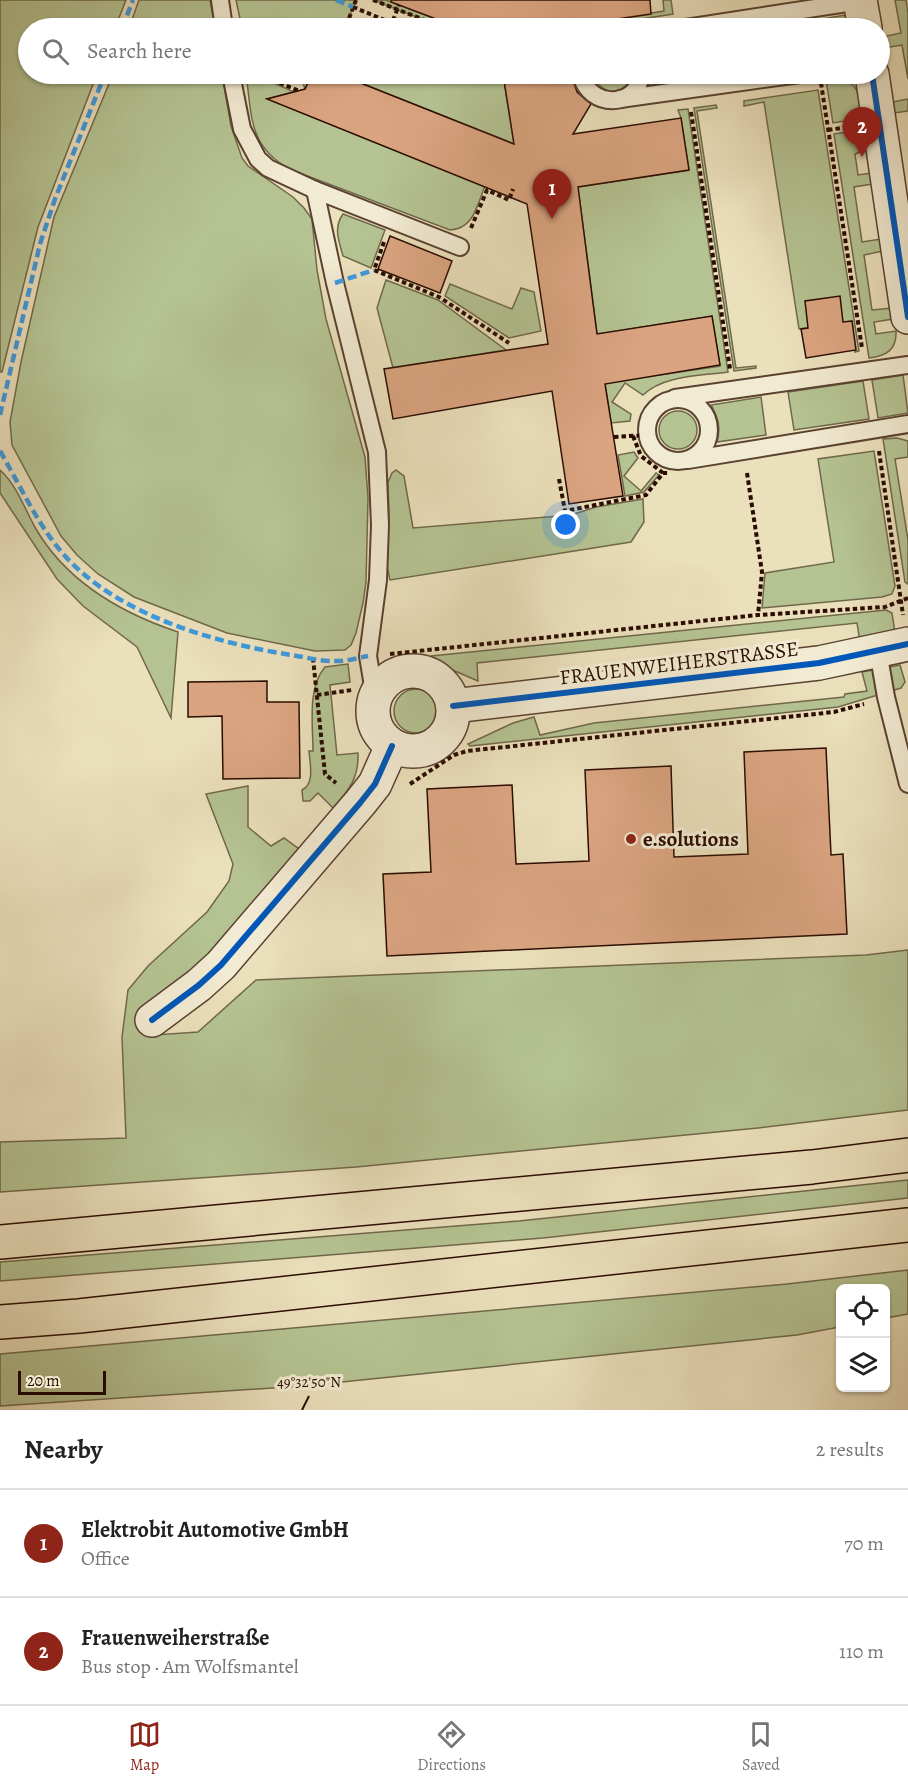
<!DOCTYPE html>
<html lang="en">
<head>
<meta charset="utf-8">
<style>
	:root { --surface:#fff; --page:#f6f6f6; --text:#222; --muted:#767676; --line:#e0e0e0; --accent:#8f2418 }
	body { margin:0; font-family:Alegreya,serif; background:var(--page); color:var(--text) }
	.controls { position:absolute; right:18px; bottom:18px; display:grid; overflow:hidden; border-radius:9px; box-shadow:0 2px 4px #0004 }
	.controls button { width:54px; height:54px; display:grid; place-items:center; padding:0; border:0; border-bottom:2px solid var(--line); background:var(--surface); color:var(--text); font:30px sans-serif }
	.scale { position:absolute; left:18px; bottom:15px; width:88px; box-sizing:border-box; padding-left:6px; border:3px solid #2a0c01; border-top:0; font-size:16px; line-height:21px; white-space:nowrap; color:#2a0c01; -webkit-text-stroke:4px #f2ebd3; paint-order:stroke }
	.you { position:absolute; left:566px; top:525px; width:21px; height:21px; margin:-15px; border:4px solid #fff; border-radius:50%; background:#1a73e8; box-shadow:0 0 0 9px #1a73e833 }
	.badge { display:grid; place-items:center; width:39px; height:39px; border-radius:50%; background:var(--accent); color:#fff; font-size:20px; font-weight:700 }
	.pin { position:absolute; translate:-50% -50px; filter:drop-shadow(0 2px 3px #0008) }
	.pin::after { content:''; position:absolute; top:32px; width:21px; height:18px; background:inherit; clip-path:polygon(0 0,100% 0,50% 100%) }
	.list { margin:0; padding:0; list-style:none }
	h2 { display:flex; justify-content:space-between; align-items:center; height:78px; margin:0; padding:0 24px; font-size:26px }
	h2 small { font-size:20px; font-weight:400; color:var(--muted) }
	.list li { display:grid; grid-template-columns:39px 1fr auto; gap:18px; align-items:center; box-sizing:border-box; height:108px; padding:0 24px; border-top:2px solid var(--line) }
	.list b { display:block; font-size:22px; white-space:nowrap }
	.list p { margin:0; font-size:20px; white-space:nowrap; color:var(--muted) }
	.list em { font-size:20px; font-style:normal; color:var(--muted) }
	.icon { flex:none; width:33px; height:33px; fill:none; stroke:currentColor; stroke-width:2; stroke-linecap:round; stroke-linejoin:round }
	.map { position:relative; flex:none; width:908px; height:1410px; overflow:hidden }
	.search { position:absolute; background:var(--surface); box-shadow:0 2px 4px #0004; left:18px; right:18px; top:18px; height:66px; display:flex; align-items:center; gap:15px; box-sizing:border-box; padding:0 21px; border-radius:33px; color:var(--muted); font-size:22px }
	.sheet { height:294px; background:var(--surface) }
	nav { display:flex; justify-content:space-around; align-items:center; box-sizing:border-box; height:84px; border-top:2px solid var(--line); background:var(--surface); font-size:16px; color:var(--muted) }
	nav a { display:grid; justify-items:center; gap:3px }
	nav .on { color:var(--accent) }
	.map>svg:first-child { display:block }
	.green { fill:#b5c392; stroke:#70684a; stroke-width:1.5 }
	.building { fill:#daa480; stroke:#2a0c01; stroke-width:1.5 }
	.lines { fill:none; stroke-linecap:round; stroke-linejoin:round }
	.lane-casing { stroke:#5a4130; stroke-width:20 }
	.street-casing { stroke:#5a4130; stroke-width:36 }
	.highway-casing { stroke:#2a0c01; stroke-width:36 }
	.path { stroke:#2a0c01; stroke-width:4; stroke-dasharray:4.5 3; stroke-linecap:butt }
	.lane { stroke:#f2ebd3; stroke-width:16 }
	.street { stroke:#f2ebd3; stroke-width:33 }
	.highway { stroke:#ebe0bc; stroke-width:33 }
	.quiet { stroke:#3d99dd; stroke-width:4.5; stroke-dasharray:9 4.5; stroke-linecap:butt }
	.cycleway-casing { stroke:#f2ebd3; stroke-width:10 }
	.cycleway { stroke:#0057b8; stroke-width:6 }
	.ticks { fill:none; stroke:#2a0c01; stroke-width:2 }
	.poi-dot { fill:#8f2418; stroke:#f2ebd3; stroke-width:2 }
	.labels { text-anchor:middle; stroke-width:6; stroke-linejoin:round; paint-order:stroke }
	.street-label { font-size:21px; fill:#2a0c01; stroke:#f2ebd3 }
	.poi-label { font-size:21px; font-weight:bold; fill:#2a0c01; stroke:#f2ebd3; text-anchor:start }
	.ticks-label { font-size:15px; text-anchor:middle; fill:#2a0c01; stroke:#f2ebd3; stroke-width:6; stroke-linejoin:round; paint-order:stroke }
</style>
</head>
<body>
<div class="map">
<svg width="908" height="1410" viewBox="0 0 908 1410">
	<rect width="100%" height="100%" fill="#ebe0bc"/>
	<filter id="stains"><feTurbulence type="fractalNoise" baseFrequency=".00333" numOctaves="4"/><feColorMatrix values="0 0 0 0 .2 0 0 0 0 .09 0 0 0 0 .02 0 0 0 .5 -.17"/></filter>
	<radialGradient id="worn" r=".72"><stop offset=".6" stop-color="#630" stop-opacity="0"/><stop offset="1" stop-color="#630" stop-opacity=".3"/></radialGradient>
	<g class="green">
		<polygon points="0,0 126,0 115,28 28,28 28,74 97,74 38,227 2,372 0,372"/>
		<polygon points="139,0 210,0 215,28 129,28"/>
		<polygon points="236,0 356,0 348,21 367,28 242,28"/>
		<polygon points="373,0 386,0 460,28 445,28"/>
		<polygon points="663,0 671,0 673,14 602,25 593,28 556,28 664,11"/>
		<polygon points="895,0 906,0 908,13 908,79 902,45 884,48 882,37 901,33"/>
		<polygon points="845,15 847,28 818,28 816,20"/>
		<polygon points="807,21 808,28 759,28"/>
		<polygon points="113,74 222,74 231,126 242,158 248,166 293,197 304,208 312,219 317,270 326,319 365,457 368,498 366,582 363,603 356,633 351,645 345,650 315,651 227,633 134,597 98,574 77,555 61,536 12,445 10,422 21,362 54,217"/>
		<path d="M246,74H254L294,92L267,99L485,186C477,205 474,229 450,230L289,169C248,145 252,116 246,74Z"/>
		<polygon points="280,74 312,74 305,89 303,83"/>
		<polygon points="338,74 503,74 514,144"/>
		<path d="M594,74H632C630,85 623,90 612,92C602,89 595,84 594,74Z"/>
		<polygon points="652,74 711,74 712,76 649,86"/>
		<path d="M838,78C860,81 860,100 863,118L833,123L826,80Z"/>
		<polygon points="818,90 859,351 855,352 852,321 799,329 764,102 744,106 744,101"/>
		<polygon points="908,99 908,111 894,113 892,102"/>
		<polygon points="716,105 717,108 697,111 736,368 756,366 756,368 734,371 694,108"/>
		<path d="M688,109L728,372C701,376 664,375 643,395L625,383L612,402L631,414L630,421L611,423L605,383L720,366L712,316L597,334L578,187L689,170L681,118L678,110Z"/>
		<path d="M857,130L860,152L855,154L858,175L871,173L873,184L854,187L862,242L881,239L883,251L864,255L872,310L892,308L893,319L874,322L876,334L896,331C897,350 886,356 869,358L834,134Z"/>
		<path d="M343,214L385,230L371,268L343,256C339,241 333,228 343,214Z"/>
		<polygon points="386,280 438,300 506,350 393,368 377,308"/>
		<polygon points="450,284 512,309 521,288 534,292 541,331 509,338 445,296"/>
		<polygon points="903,375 908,413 878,418 872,380"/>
		<polygon points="863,381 869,419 794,430 788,392"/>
		<path d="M761,397L766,435L717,442C721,428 718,417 711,405Z"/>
		<circle cx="678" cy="430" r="19"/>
		<polygon points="897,438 908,441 908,457 895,459 908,540 908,584 905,582 883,439"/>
		<polygon points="874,451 895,586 892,594 882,597 762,608 765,573 834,562 818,459"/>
		<polygon points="634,452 638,458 624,476 641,491 656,473 659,475 644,492 625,496 618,455"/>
		<path d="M0,470C17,485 25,510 36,529C67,582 121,613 178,632L171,718L137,647L83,606L57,579L0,493Z"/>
		<polygon points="396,470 404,476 413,528 571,515 596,507 643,499 644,522 631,542 390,580 385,557 389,517 388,482 392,473"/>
		<polygon points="886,610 892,613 895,633 860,642 857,623 477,663 478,681 427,659 431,656"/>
		<path d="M348,664L350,682L330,685L337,755L358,753C359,778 349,790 333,808L318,793L310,801H303L302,790C315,784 310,764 309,751H313C313,725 307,688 325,667Z"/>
		<polygon points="900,665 905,682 901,688 838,707 470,746 468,744 513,723 534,717 540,735 594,723 844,697 845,694 867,691 862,672"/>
		<circle cx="416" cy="711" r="22"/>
		<polygon points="248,786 248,827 271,846 284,838 299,849 227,934 155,1035 198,1032 256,980 866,955 908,950 908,1110 758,1128 356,1167 0,1192 0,1142 126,1138 122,1037 128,990 148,966 207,912 229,881 233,864 206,794"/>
		<polygon points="908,1180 908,1198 899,1199 543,1238 0,1281 0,1262 519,1221"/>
		<polygon points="908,1270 908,1314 886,1318 886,1288 840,1288 840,1327 797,1335 303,1386 0,1406 0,1354 787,1284"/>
	</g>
	<g class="building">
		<polygon points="391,0 650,0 651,14 556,28 460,28 391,2"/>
		<polygon points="312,74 338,74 514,144 503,74 571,74 577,92 591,104 573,134 681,118 689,170 578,187 597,334 712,316 720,365 605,384 623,496 569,504 552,391 393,419 384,369 548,344 527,204 267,99 305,89"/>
		<polygon points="390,236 452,261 440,293 378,269"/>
		<polygon points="840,296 843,322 852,321 856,350 806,358 801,329 808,328 805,301"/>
		<polygon points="267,681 267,702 299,702 300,778 223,779 222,716 188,717 188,682"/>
		<polygon points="826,748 831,855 843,854 847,934 387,956 383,874 431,872 427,789 512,785 516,864 589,861 585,770 671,766 674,857 748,854 744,752"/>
	</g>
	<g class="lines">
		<defs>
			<g id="lane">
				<polyline points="220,0 224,28"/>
				<polyline points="686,28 860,1"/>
				<polyline points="231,74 242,129 258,159 268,168 315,190 460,247"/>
				<path d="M581,74C588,109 638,109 641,74"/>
				<polyline points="620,99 800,74"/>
				<polyline points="315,190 335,283 377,452 380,525 378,580 368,656 373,686 378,691"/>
				<polyline points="675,398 908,365"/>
				<circle cx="678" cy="430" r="31"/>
				<polyline points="688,460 908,424"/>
				<polyline points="878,651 886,697 908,784"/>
			</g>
			<g id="street">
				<polyline points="860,0 865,28"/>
				<polyline points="872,74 908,317"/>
				<circle cx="413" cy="711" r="40"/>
				<polyline points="453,706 819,663 908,644"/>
				<polyline points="152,1020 199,985 221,965 360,803 375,784 392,746"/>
			</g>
			<g id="highway">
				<polyline points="0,1242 812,1167 908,1155"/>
				<polyline points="0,1322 79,1316 908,1225"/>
			</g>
		</defs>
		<use href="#lane" class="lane-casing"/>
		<use href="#street" class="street-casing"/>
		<use href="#highway" class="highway-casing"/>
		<g class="path">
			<polyline points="356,0 348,21 367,28"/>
			<polyline points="373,0 445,28"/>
			<polyline points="353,7 392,23 399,5"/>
			<polyline points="259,74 299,91"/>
			<polyline points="821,83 862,348"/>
			<polyline points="691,112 730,369"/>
			<polyline points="828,130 848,127"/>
			<polyline points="471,228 487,190 509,200 513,189"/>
			<polyline points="384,242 374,270 439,297 509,343"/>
			<polyline points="633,436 641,456 663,473"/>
			<polyline points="614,437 648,435"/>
			<polyline points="879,451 903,615"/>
			<polyline points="747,473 762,572 758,615"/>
			<polyline points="559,479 565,511 646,495 663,473 669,473"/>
			<polyline points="390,654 758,615 885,607 908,598"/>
			<polyline points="313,658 325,774 336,783"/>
			<polyline points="317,695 352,690"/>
			<polyline points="410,784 454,755 467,751 834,712 864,704"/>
		</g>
		<use href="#lane" class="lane"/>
		<use href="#street" class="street"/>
		<use href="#highway" class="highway"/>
		<g class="quiet">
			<polyline points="336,0 353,7"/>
			<polyline points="122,28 133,0"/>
			<polyline points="335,283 374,270"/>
			<polyline points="0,415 40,244 55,199 105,74"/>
			<path d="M0,451C20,485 38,526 65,556C118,615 215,643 291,655C306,657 322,662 337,661C347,661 358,658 368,656"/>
		</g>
		<defs>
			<g id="cycleway">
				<polyline points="872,74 908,317"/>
				<polyline points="453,706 819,663 908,644"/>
				<polyline points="152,1020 199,985 221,965 360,803 375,784 392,746"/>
			</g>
		</defs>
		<use href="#cycleway" class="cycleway-casing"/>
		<use href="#cycleway" class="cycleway"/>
	</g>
	<path class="ticks" d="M302,1410L309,1396"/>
	<circle class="poi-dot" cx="631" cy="839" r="6"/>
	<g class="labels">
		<g class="street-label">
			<text transform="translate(679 663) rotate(-7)" y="7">FRAUENWEIHERSTRASSE</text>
		</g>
		<g class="poi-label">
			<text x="643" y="846">e.solutions</text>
		</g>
	</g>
	<g class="ticks-label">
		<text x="309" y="1387">49°32'50"N</text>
	</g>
	<rect width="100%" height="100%" filter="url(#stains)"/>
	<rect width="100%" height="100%" fill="url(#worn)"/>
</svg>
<div class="controls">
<button><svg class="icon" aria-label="locate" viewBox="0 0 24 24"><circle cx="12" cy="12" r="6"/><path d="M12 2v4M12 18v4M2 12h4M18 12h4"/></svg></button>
<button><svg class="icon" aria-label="layers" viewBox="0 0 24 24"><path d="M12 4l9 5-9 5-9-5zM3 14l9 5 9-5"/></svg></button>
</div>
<div class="scale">20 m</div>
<div class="you"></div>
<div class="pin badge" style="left:552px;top:219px">1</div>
<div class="pin badge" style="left:862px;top:157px">2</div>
<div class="search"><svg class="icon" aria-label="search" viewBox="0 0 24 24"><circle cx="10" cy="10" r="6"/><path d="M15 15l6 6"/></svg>Search here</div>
</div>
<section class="sheet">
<h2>Nearby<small>2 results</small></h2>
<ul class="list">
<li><span class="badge">1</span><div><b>Elektrobit Automotive GmbH</b><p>Office</p></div><em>70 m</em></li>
<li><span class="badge">2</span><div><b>Frauenweiherstraße</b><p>Bus stop · Am Wolfsmantel</p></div><em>110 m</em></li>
</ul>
</section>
<nav>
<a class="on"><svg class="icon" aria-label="map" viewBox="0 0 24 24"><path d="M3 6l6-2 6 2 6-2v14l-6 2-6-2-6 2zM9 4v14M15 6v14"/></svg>Map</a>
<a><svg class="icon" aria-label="directions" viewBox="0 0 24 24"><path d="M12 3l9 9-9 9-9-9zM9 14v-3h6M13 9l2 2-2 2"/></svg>Directions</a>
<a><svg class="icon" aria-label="saved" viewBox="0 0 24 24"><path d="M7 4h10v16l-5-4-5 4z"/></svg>Saved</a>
</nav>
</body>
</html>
